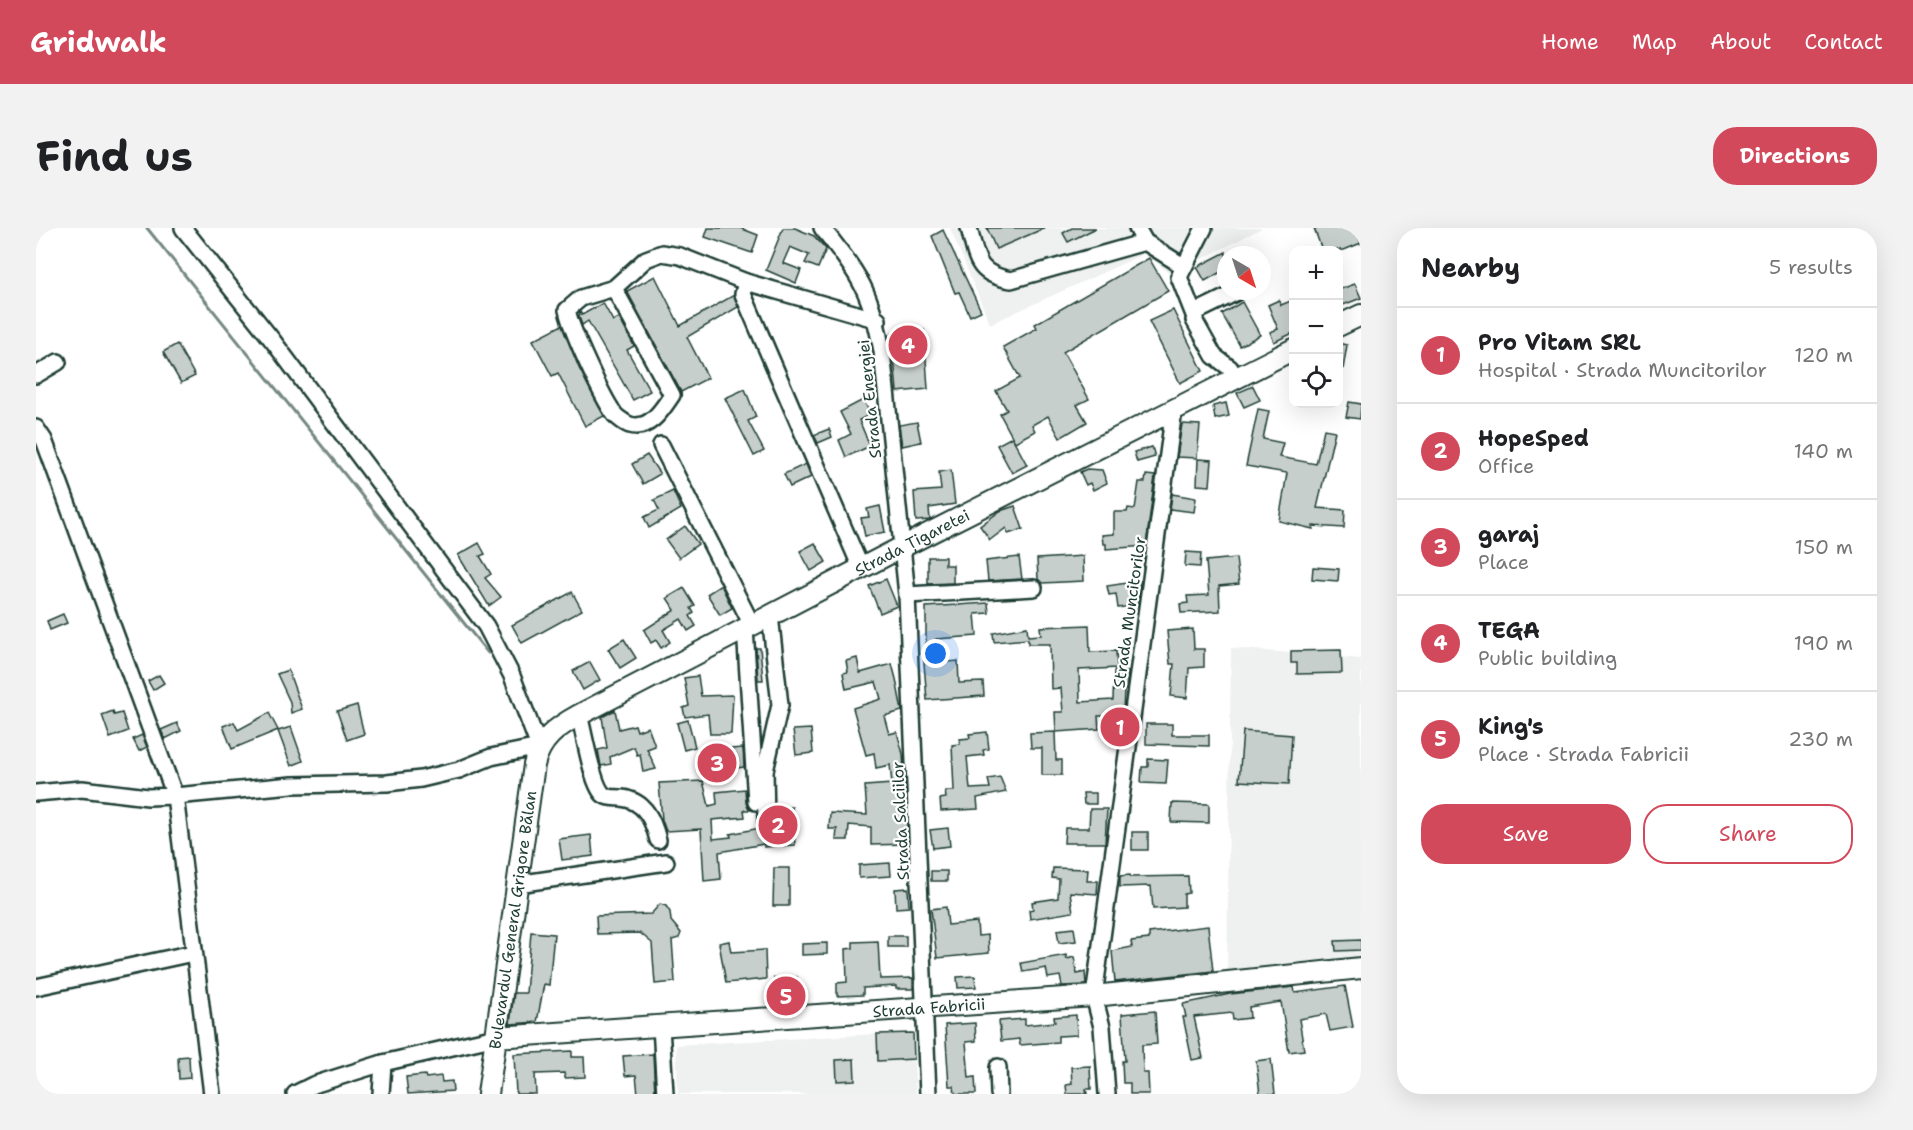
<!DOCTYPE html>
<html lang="en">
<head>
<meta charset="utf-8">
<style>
	:root { --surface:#fff; --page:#f2f2f2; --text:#202124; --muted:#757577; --line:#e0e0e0; --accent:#d1495b }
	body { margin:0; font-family:"Shantell Sans",sans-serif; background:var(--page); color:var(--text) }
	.controls { position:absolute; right:18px; top:18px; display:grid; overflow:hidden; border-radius:12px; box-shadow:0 6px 24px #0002 }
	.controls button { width:54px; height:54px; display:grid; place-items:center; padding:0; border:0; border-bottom:2px solid var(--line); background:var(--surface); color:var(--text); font:30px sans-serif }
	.compass { position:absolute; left:1181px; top:18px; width:54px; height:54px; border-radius:50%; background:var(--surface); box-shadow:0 6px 24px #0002; rotate:141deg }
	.you { position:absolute; left:900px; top:426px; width:21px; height:21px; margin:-15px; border:4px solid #fff; border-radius:50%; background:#1a73e8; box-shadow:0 0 0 9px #1a73e833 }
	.badge { display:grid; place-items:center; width:39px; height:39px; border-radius:50%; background:var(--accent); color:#fff; font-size:20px; font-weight:700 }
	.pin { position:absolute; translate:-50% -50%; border:3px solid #fff; box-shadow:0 2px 6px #0006 }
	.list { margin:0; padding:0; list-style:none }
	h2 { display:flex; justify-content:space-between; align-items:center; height:78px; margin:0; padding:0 24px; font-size:26px }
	h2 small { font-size:20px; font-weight:400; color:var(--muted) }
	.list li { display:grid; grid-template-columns:39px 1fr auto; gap:18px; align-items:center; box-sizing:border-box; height:96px; padding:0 24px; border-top:2px solid var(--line) }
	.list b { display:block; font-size:22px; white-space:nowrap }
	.list p { margin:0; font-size:20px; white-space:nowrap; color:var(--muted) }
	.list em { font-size:20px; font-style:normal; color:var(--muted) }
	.actions { display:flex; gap:12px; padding:18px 24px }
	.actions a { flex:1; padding:14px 0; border:2px solid var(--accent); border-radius:24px; text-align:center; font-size:21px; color:var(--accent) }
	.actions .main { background:var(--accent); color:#fff }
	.icon { flex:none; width:33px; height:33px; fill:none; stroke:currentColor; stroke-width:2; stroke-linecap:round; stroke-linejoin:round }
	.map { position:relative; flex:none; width:1325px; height:866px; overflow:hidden; border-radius:24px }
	header { display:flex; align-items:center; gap:36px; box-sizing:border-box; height:84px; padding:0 30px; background:var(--accent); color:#fff }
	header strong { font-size:28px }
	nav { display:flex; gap:33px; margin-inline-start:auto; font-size:21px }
	.intro { display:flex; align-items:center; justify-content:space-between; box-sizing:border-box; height:144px; padding:0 36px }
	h1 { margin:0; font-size:42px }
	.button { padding:15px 27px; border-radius:24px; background:var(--accent); color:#fff; font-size:21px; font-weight:700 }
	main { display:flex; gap:36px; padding:0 36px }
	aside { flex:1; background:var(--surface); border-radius:24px; box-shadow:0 6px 24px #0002 }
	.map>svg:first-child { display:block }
	.built { fill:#eef1f0 }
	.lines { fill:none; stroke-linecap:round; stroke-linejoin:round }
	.stream { stroke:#758883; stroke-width:3 }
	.building { fill:#c7cfcc; stroke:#1f3d34; stroke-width:1.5 }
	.minor-casing { stroke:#1f3d34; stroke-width:20 }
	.major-casing { stroke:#1f3d34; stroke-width:24 }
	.minor { stroke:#fff; stroke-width:15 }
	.major { stroke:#fff; stroke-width:20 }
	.labels { text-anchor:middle; stroke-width:4.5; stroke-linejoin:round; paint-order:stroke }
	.street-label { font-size:16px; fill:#1f3d34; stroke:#fff }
</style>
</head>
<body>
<header>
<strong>Gridwalk</strong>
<nav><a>Home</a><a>Map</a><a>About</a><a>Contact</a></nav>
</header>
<div class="intro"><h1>Find us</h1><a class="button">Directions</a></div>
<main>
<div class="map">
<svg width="1325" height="866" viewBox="0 0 1325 866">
	<rect width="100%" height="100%" fill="#fff"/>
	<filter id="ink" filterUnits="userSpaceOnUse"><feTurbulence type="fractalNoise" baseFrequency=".0167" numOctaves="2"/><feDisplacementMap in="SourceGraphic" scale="12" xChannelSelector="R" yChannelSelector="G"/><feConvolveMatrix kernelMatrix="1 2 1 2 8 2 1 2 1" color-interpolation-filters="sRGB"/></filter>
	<g filter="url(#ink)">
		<g class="built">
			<polygon points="914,0 1226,0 1135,47 1110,25 954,96"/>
			<polygon points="1195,420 1325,431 1325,734 1191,744"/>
			<polygon points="876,804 880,866 642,866 640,817"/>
		</g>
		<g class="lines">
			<polyline class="stream" points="111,0 452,425"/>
		</g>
		<g class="building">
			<polygon points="672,0 704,0 722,7 716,25 669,9"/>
			<polygon points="747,0 759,0 778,8 790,21 782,40 769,35 773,27 754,19 747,35 765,42 760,55 730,42"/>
			<polygon points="951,0 1009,0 960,21"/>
			<polygon points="1036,0 1060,0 1032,14 1027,5"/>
			<polygon points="1278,0 1320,0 1325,15 1308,22 1286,22"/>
			<polygon points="907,2 945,83 934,88 923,64 919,65 896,8"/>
			<polygon points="1190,24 1190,41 1169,53 1161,39"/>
			<polygon points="1113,30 1132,63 1027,124 1053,171 1041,177 1051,194 1024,210 1012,188 996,197 999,203 979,214 964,186 971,182 960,163 984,150 967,119 1001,100 999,96"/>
			<polygon points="619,48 644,98 698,67 702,79 651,109 672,150 645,164 591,63"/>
			<polygon points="1319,56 1325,70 1302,79 1302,62"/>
			<polygon points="1243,72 1245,77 1257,72 1257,105 1238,114 1234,104 1242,101 1232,77"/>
			<polygon points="1206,74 1224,107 1204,118 1186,86"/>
			<polygon points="567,75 577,93 583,90 598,118 591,122 614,163 597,172 552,93 546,97 543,89 544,84 546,87"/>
			<polygon points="1137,82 1167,143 1144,155 1113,93"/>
			<polygon points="526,97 543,140 568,188 549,198 522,145 516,148 497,112"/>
			<polygon points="888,102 892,161 861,164 856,105"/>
			<polygon points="1302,115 1311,117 1307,141 1302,140"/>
			<polygon points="141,116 159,148 145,155 127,124"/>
			<polygon points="1217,158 1224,172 1208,179 1201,165"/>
			<polygon points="709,161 720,189 712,193 728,223 718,228 689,170"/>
			<polygon points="827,172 835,186 823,192 834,218 810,229 803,212 815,206 804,184"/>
			<polygon points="1313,174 1325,176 1324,191 1310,189"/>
			<polygon points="1190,175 1193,188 1179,191 1177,178"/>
			<polygon points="1222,181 1233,183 1227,211 1247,215 1243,229 1280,236 1288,201 1299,203 1281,280 1309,282 1308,300 1277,298 1277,301 1243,293 1251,245 1210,238"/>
			<polygon points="881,194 885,214 866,218 863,197"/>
			<polygon points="1146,196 1164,197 1161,230 1141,229"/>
			<polygon points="793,201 796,209 782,215 778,207"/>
			<polygon points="976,209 991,237 976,245 961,217"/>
			<polygon points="1116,219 1119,229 1101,234 1098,224"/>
			<polygon points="611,227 624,246 607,256 596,236"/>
			<polygon points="1162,231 1176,232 1174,258 1161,257"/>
			<polygon points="770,236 775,249 754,259 748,246"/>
			<polygon points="1051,241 1066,242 1071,255 1057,262 1054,255 1050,257 1044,244"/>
			<polygon points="915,242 919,276 893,280 894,292 880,293 878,264 905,262 903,244"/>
			<polygon points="1110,247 1119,248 1110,318 1070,321 1070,316 1067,316 1066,307 1078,306 1078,284 1091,284 1092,280 1099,281 1103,254 1109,254"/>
			<polygon points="637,263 645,281 613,300 608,289 623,282 618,272"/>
			<polygon points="1136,266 1160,270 1158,284 1134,281"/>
			<polygon points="844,278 849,304 829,308 825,290 833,289 831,281"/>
			<polygon points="979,278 987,301 972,306 970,300 954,312 944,298 964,283"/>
			<polygon points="649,298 662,316 643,330 630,312"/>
			<polygon points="443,315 449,326 444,328 455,346 449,350 465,369 453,378 422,327"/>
			<polygon points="779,315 790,334 775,343 764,323"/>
			<polygon points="1150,324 1165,325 1164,339 1149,338"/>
			<polygon points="1047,328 1048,353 1006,355 1002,351 1001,331"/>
			<polygon points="892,329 909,329 909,337 917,337 917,355 892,356"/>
			<polygon points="983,329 986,351 952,353 950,333"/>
			<polygon points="1200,330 1203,356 1183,358 1184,383 1145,385 1144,376 1152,375 1151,368 1173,367 1170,333"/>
			<polygon points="1277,339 1303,341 1302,353 1276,351"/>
			<polygon points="850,351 861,378 844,385 833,358"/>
			<polygon points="1104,353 1102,377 1082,380 1080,366 1073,367 1071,358"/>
			<polygon points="685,357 696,380 684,387 671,366"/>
			<polygon points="648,360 659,378 655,380 658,385 654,388 660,398 652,403 645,391 627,402 634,414 625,420 620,412 615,415 608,402 639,382 631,370"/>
			<polygon points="536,364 546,382 486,415 476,397"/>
			<polygon points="952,375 953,385 939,386 941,408 900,411 902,435 922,433 923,455 947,454 948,468 891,472 887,423 890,422 890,379"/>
			<polygon points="27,386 31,395 14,402 11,393"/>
			<polygon points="1053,397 1054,424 1080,423 1081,440 1043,442 1044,474 1077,472 1078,443 1092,444 1090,462 1088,462 1087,483 1070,484 1070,488 1062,488 1063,501 1020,504 1019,484 1027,484 1025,460 1015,461 1014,416 992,416 992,411 958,414 957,405 991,399 992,408 1005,407 1004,399"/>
			<polygon points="1157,401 1158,421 1168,421 1168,439 1153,440 1151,470 1135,468 1138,436 1134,436 1131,403"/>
			<polygon points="588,411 600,430 584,440 572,421"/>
			<polygon points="720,420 724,420 727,452 722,452"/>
			<polygon points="1305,422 1306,445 1261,446 1261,435 1255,435 1255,423"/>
			<polygon points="821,430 824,445 856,436 860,451 866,483 848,488 853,506 861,504 867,526 872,616 835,617 835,599 813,597 812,612 800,612 801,601 793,601 794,585 831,587 829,558 856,556 854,537 840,540 838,525 830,527 817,480 845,471 840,454 810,461 807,445 812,444 810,433"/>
			<polygon points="554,434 564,452 547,462 537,443"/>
			<polygon points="252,442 266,481 255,485 254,474 241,446"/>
			<polygon points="123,447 128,455 117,462 112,453"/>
			<polygon points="662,448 665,468 697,467 695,506 674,506 672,486 649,489 647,480 653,478 648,450"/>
			<polygon points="321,477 328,506 311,512 301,483"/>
			<polygon points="579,482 583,501 599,497 601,503 612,499 619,518 611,521 620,541 607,544 604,526 601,527 598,519 574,529 575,536 565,538 562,522 571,520 566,489"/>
			<polygon points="77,483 78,487 86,485 92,503 74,510 66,487"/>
			<polygon points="233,485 242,502 196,521 187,498 198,494 202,502"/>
			<polygon points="652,492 659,519 648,522 641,495"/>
			<polygon points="141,495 145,503 129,511 125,502"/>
			<polygon points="1110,496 1136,496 1136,507 1173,507 1173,518 1110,516"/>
			<polygon points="255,499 267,533 255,538 242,503"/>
			<polygon points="775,501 777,525 760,527 757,502"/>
			<polygon points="1207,503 1256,507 1253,556 1203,553"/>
			<polygon points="951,504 953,521 947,522 948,527 931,529 934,561 954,560 952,551 964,549 970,564 941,570 942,581 905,583 904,571 910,570 909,563 918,563 916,517 924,516 924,511 934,510 933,506"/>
			<polygon points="1019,504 1020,532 1026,532 1026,547 1006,547 1006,520 995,520 994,505"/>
			<polygon points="106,507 111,519 103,523 97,511"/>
			<polygon points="707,520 708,539 678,543 676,528 696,526 695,521"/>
			<polygon points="1112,531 1132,532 1130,556 1105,555 1106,539 1112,539"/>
			<polygon points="667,553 673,578 681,576 680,564 709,561 710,575 714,582 708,582 709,589 676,592 677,611 695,609 694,606 724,600 735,602 745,596 743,580 756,579 759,617 728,619 728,616 683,624 685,651 668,653 665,601 630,603 626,592 623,555"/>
			<polygon points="1047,565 1060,565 1060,576 1048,576"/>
			<polygon points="1136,575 1173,576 1173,595 1135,594"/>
			<polygon points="1054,581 1071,581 1069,615 1028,615 1029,600 1053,600"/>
			<polygon points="912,600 914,618 897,620 894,602"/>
			<rect x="1096" y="604" width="16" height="18"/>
			<polygon points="555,607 557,628 526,632 523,611"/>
			<polygon points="854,635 855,648 823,650 823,637"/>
			<polygon points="738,640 753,640 753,678 737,678"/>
			<polygon points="1017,640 1052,641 1051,653 1062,653 1061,666 1034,664 1037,684 994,691 993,682 997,681 996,674 1022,670 1023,651 1016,650"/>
			<rect x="895" y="643" width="16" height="10"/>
			<polygon points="1094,647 1095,649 1152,648 1153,665 1148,666 1148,679 1117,681 1115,658 1084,659 1084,648"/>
			<polygon points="872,660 873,679 860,680 859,661"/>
			<polygon points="624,676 630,678 634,684 635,693 645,705 643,710 636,712 639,754 619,756 616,715 604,705 561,706 560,688 615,686"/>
			<polygon points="910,679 912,697 941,694 942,708 952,707 953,725 901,730 895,681"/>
			<polygon points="1172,698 1177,743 1079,754 1076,723 1096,719 1095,713 1113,711 1113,705"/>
			<polygon points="1038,700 1040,713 1023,715 1021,702"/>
			<polygon points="495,704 518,706 513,757 508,756 501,794 474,796 478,765 490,765"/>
			<rect x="852" y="708" width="18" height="11"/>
			<polygon points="1325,712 1325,722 1300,723 1299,713"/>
			<polygon points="693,713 695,724 729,722 730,751 690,755 683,715"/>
			<polygon points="842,713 844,751 877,750 877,761 860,761 860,758 827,760 827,767 801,768 801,755 811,754 810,721 817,720 817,714"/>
			<polygon points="791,715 791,726 766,727 766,716"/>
			<polygon points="1030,727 1031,731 1038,729 1041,746 1049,744 1050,757 1026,758 1024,748 1012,750 1010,740 987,744 985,735"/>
			<polygon points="939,748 940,759 922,760 921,749"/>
			<polygon points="761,749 763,776 739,778 738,750"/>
			<polygon points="1309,758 1317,799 1294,803 1290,786 1263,791 1268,822 1253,824 1245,774 1213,779 1214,790 1197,792 1196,785 1158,789 1167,830 1156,832 1147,789 1150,789 1147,776 1194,766 1258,759 1259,765"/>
			<polygon points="1119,783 1121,816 1106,817 1107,845 1112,845 1113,866 1094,866 1094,855 1087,855 1086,833 1089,833 1086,786"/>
			<polygon points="1040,787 1041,807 1022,808 1022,814 984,817 983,811 965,813 963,793 989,791 989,797 1019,794 1018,789"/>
			<polygon points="939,795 940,813 930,814 933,850 939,849 940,866 919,866 918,858 913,858 909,797"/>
			<polygon points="877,805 878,831 842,833 841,806"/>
			<polygon points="536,823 536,829 548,829 549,849 529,850 528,845 499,846 500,866 480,866 478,826"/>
			<polygon points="617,826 619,866 602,866 600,847 589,848 587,828"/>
			<polygon points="153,828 154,850 143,851 142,829"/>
			<polygon points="818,831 819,852 801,853 800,832"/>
			<polygon points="1235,831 1239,866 1224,866 1220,833"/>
			<polygon points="1054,838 1055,861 1050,861 1051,866 1031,866 1030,857 1036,856 1035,839"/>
			<polygon points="389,847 390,850 405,848 406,854 416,853 417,863 372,866 370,849"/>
		</g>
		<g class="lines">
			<defs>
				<g id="minor">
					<path d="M786,0C823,45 836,66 846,123L871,367L892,866"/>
					<path d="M933,0C941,31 940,46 975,52L1109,14"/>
					<polyline points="1101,0 1109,14 1147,38"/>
					<polyline points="710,54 707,66 825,340"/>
					<path d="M578,60L636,167C627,180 614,203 594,197C590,196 582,190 579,187C566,169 536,104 531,82L545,70L578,60L610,31L626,25L644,28L710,54L842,92"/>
					<polyline points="1199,65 1162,83 1158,92 1178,128 1194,140 1200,150"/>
					<polyline points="1158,87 1143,49 1168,0"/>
					<polyline points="0,147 22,134"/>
					<polyline points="0,200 8,212 139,568 176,866"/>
					<polyline points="625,217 716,397"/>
					<polyline points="871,367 998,360"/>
					<polyline points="709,400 720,574"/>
					<path d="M543,487C548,503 556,558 568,567C573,571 580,569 586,570C609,573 617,592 622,612"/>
					<polyline points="0,565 46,561 112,569 139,568 256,557 351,555 385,551 423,542 455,529 503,519 476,448 450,398 237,113 147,0"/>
					<polyline points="730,593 729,543 744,477 734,387"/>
					<polyline points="481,656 630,634"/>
					<polyline points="0,759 157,725"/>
					<polyline points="625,798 629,866"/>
					<polyline points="962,839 963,866"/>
					<polyline points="259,866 277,857 347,835 460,809"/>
					<polyline points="345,866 347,835"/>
					<polyline points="1071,866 1066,799 1058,768 1138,182"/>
				</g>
				<g id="major">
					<polyline points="1302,98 1325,87"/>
					<path id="s1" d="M460,809L1058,768L1325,740"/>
					<path id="s2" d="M452,866L498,537C504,511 521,499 543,487L868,318L1258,121"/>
				</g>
			</defs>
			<use href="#minor" class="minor-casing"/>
			<use href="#major" class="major-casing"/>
			<use href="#minor" class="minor"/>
			<use href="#major" class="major"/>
		</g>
	</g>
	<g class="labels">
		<g class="street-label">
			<text transform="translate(833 171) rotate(-96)" y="6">Strada Energiei</text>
			<text dy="6" stroke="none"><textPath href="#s2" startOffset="777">Strada Țigaretei</textPath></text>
			<text transform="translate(1093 384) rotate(-82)" y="6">Strada Muncitorilor</text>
			<text transform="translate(864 593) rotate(-93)" y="6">Strada Salciilor</text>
			<text dy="6" stroke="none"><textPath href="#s2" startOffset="176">Bulevardul General Grigore Bălan</textPath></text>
			<text dy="6" stroke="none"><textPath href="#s1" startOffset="434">Strada Fabricii</textPath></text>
		</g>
	</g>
</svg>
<div class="controls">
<button>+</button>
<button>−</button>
<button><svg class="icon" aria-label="locate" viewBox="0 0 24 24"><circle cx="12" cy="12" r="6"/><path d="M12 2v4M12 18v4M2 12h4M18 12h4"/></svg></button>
</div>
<svg class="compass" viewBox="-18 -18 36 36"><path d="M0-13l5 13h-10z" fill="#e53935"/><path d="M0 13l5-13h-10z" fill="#757577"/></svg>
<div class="you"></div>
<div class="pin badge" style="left:1084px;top:499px">1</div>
<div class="pin badge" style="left:742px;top:597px">2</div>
<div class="pin badge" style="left:681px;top:535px">3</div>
<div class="pin badge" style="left:872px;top:117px">4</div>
<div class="pin badge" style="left:750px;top:768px">5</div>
</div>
<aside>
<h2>Nearby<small>5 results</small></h2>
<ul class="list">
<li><span class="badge">1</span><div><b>Pro Vitam SRL</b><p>Hospital · Strada Muncitorilor</p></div><em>120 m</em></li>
<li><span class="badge">2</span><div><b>HopeSped</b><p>Office</p></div><em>140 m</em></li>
<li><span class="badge">3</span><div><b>garaj</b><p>Place</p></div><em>150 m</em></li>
<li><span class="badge">4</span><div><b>TEGA</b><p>Public building</p></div><em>190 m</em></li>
<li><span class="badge">5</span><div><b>King's</b><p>Place · Strada Fabricii</p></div><em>230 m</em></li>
</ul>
<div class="actions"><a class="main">Save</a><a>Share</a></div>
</aside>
</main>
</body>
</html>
